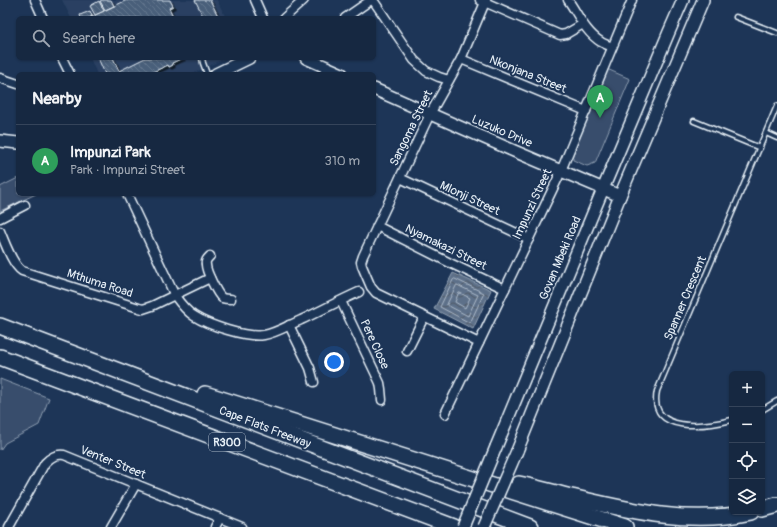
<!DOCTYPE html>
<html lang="en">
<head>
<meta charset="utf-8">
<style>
	:root { --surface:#162841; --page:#1f3048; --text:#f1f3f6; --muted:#9ea6b1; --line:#35445a; --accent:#ffd166 }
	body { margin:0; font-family:Pangolin,sans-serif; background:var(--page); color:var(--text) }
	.controls { position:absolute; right:12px; bottom:12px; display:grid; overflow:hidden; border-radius:6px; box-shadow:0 1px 3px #0004 }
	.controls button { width:36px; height:36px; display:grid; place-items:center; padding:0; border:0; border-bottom:1px solid var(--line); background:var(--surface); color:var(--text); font:20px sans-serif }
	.you { position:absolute; left:334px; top:362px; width:14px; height:14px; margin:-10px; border:3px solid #fff; border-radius:50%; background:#1a73e8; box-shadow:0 0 0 6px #1a73e833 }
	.badge { display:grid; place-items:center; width:26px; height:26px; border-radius:50%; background:var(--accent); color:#fff; font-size:13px; font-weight:700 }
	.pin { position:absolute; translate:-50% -33px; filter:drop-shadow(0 1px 2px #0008) }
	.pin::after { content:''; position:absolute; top:21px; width:14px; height:12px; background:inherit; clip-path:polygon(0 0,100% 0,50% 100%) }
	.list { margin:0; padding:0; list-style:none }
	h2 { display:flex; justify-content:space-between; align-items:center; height:52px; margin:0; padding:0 16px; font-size:17px }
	h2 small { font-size:13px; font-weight:400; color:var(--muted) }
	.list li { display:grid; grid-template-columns:26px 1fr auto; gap:12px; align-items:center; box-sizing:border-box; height:72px; padding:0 16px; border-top:1px solid var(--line) }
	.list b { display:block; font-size:15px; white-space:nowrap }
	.list p { margin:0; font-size:13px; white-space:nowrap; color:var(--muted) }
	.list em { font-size:13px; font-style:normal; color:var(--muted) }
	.icon { flex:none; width:22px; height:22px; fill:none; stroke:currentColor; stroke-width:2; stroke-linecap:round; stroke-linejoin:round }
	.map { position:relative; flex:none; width:777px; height:527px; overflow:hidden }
	.search { position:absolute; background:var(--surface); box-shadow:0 1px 3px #0004; left:16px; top:16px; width:360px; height:44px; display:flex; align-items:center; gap:10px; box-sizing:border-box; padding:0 14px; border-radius:6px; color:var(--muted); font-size:15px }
	.panel { position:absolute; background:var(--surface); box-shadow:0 1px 3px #0004; left:16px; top:72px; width:360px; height:124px; border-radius:6px }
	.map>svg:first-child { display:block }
	.built { fill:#2a4162 }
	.park { fill:#374d6c; stroke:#909fb2 }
	.water { fill:url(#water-waves); stroke:#95a4b5 }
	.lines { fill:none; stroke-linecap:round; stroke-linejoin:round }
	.shore { stroke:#b0bdcc; stroke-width:1 }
	.building { fill:url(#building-back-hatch); stroke:#e8f1f8; filter:url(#shadow) }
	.lane-casing { stroke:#e8f1f8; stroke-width:7 }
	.street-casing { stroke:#e8f1f8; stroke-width:11 }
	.secondary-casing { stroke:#e8f1f8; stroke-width:14 }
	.highway-casing { stroke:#e8f1f8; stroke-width:18 }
	.lane { stroke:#1d3557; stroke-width:4 }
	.street { stroke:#1d3557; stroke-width:8 }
	.secondary { stroke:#1d3557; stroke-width:11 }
	.highway { stroke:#1d3557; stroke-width:15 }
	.secondary-bridge-casing { stroke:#e8f1f8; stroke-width:14; stroke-linecap:butt }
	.secondary-bridge { stroke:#1d3557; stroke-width:11 }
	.labels { text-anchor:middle; stroke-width:4; stroke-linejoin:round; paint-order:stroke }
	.shield { fill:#1d3557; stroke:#abb9c8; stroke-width:1 }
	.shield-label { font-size:11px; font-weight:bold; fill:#e8f1f8 }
	.street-label { font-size:12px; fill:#e8f1f8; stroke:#1d3557 }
</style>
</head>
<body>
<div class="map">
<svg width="777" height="527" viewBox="0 0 777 527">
	<defs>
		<pattern id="water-waves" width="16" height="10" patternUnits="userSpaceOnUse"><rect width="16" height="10" fill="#5d7089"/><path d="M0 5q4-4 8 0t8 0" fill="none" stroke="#505a66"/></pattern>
		<pattern id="building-back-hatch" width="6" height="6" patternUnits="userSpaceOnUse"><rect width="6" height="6" fill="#495e7a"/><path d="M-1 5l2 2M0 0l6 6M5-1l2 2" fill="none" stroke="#63768e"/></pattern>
		<filter id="shadow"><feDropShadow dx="2.5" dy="2.5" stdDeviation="0" flood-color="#0009"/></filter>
	</defs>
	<rect width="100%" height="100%" fill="#1d3557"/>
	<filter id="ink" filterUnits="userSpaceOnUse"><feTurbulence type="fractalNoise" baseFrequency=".025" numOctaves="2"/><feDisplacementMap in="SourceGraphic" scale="8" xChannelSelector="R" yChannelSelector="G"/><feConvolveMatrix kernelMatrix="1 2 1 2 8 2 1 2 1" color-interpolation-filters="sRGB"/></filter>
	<g filter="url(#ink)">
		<g class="built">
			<polygon points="62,0 217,0 226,18 71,18"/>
			<polygon points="90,58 225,58 192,74 97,74"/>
		</g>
		<g class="park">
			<polygon points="607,69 630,79 595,163 587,166 573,160 573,158 570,157"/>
			<polygon points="18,178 18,194 36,194 0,211 0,187"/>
			<polygon points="0,379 49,398 39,425 5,443 0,450"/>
		</g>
		<polygon class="water" points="453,273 491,290 473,329 434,309"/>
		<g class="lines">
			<g class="shore">
				<polygon points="455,279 484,293 470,323 440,307 453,280"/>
				<polygon points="457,285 478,295 468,316 447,305"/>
				<polygon points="460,293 470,298 465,308 455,302 458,294"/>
			</g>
		</g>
		<g class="building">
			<polygon points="102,0 111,0 114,6 105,10 100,1"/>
			<polygon points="127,0 170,0 173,6 169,8 174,18 89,18"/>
			<polygon points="195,0 210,0 219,18 204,18"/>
			<polygon points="99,1 104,11 95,15 90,6"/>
			<polygon points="90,11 92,16 89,18 81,18 80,15"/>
			<polygon points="98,58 113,58 119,71 145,58 183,58 172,63 173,65 169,67 168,65 153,72 152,71 143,74 105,74"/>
		</g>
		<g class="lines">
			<defs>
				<g id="lane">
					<polyline points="736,17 777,33"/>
					<polyline points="202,58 203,63 207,74"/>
					<polyline points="694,121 760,148"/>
					<polyline points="766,133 777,138"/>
					<polyline points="762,410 777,401"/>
					<path d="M732,420C707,426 648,435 657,391L777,106"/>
				</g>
				<g id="street">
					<polyline points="35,0 43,18"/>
					<polyline points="255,0 263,18"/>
					<polyline points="373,0 414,60 426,71 439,77 449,80"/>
					<polyline points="480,0 560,35 566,34 583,24"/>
					<path d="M568,0C578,14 585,32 601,42C604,44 608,45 612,47"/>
					<polyline points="284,18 304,0"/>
					<polyline points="345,18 371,0"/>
					<polyline points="62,58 70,74"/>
					<polyline points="461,59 586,111"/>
					<polyline points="0,78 18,84"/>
					<polyline points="400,178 529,239"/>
					<path d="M127,194L175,296C180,303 186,311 194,316C208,325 246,338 264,335C276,333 289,325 301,320C320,311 339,301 359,292"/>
					<polyline points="0,218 25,205"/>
					<polyline points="377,226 452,264 505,289"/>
					<path d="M0,231C5,243 12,264 22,271L139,308L143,309L152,306L210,278"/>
					<path d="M210,256C207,259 205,261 206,265C206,271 217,294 222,298C225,299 228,299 231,299"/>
					<polyline points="341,301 380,383 381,389 382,400"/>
					<polyline points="289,325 310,368 314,382"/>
					<polyline points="479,343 376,293 371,287 362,266 361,262 363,256 430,114 461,59 486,0"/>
					<polyline points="407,351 424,317"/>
					<polyline points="445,414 558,178 632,0"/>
					<path d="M9,527L45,463C51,457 56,454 64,455L242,527"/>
					<polyline points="111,527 136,484"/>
					<polyline points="215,527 220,518"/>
				</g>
				<g id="secondary">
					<polyline points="306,58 342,74"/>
					<polyline points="216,74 249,58"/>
					<polyline points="374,89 514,151 620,196"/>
					<polyline points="0,141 18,143"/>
					<polyline points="496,447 603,189 669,32 683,0"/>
					<polyline points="517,451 620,196 703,0"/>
				</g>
				<g id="highway">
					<polyline points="0,326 530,527"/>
					<polyline points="0,357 454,527"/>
					<polyline points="205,394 625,527"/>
					<path d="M519,484C535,487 551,492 567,496C627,510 688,526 751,512"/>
					<polyline points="762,509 777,505"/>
				</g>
			</defs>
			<use href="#lane" class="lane-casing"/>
			<use href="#street" class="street-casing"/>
			<use href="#secondary" class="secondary-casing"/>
			<use href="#highway" class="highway-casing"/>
			<use href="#lane" class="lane"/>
			<use href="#street" class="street"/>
			<use href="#secondary" class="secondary"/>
			<use href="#highway" class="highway"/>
			<defs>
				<g id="secondary-bridge">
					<polyline points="463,527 496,447"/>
					<polyline points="484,527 517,451"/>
				</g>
			</defs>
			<use href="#secondary-bridge" class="secondary-bridge-casing"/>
			<use href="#secondary-bridge" class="secondary-bridge"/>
		</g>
	</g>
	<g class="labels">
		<rect class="shield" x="209" y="433" width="36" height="18" rx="3"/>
		<g class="shield-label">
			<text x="227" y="446">R300</text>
		</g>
		<g class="street-label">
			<text transform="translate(528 74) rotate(22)" y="4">Nkonjana Street</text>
			<text transform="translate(411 128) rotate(-64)" y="4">Sangoma Street</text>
			<text transform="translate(502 131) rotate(23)" y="4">Luzuko Drive</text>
			<text transform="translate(470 198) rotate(25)" y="4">Mlonji Street</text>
			<text transform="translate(532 204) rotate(-65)" y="4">Impunzi Street</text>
			<text transform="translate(446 247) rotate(26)" y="4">Nyamakazi Street</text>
			<text transform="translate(560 258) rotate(-67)" y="4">Govan Mbeki Road</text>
			<text transform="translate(100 283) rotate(18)" y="4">Mthuma Road</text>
			<text transform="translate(685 298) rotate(-67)" y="4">Spanner Crescent</text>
			<text transform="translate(375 344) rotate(65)" y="4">Pere Close</text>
			<text transform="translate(265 427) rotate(21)" y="4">Cape Flats Freeway</text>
			<text transform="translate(113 462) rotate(22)" y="4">Venter Street</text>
		</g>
	</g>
</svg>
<div class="controls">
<button>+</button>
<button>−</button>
<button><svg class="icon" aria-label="locate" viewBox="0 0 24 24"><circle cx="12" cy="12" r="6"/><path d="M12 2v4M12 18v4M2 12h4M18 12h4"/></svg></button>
<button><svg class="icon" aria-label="layers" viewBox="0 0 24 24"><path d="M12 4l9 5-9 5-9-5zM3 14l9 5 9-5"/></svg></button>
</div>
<div class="you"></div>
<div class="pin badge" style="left:600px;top:118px;background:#2e9e5b">A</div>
<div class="search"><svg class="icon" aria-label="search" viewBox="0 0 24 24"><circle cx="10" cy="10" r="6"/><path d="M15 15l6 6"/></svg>Search here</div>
<section class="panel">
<h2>Nearby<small></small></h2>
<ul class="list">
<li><span class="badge" style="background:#2e9e5b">A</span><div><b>Impunzi Park</b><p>Park · Impunzi Street</p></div><em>310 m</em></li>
</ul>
</section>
</div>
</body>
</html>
